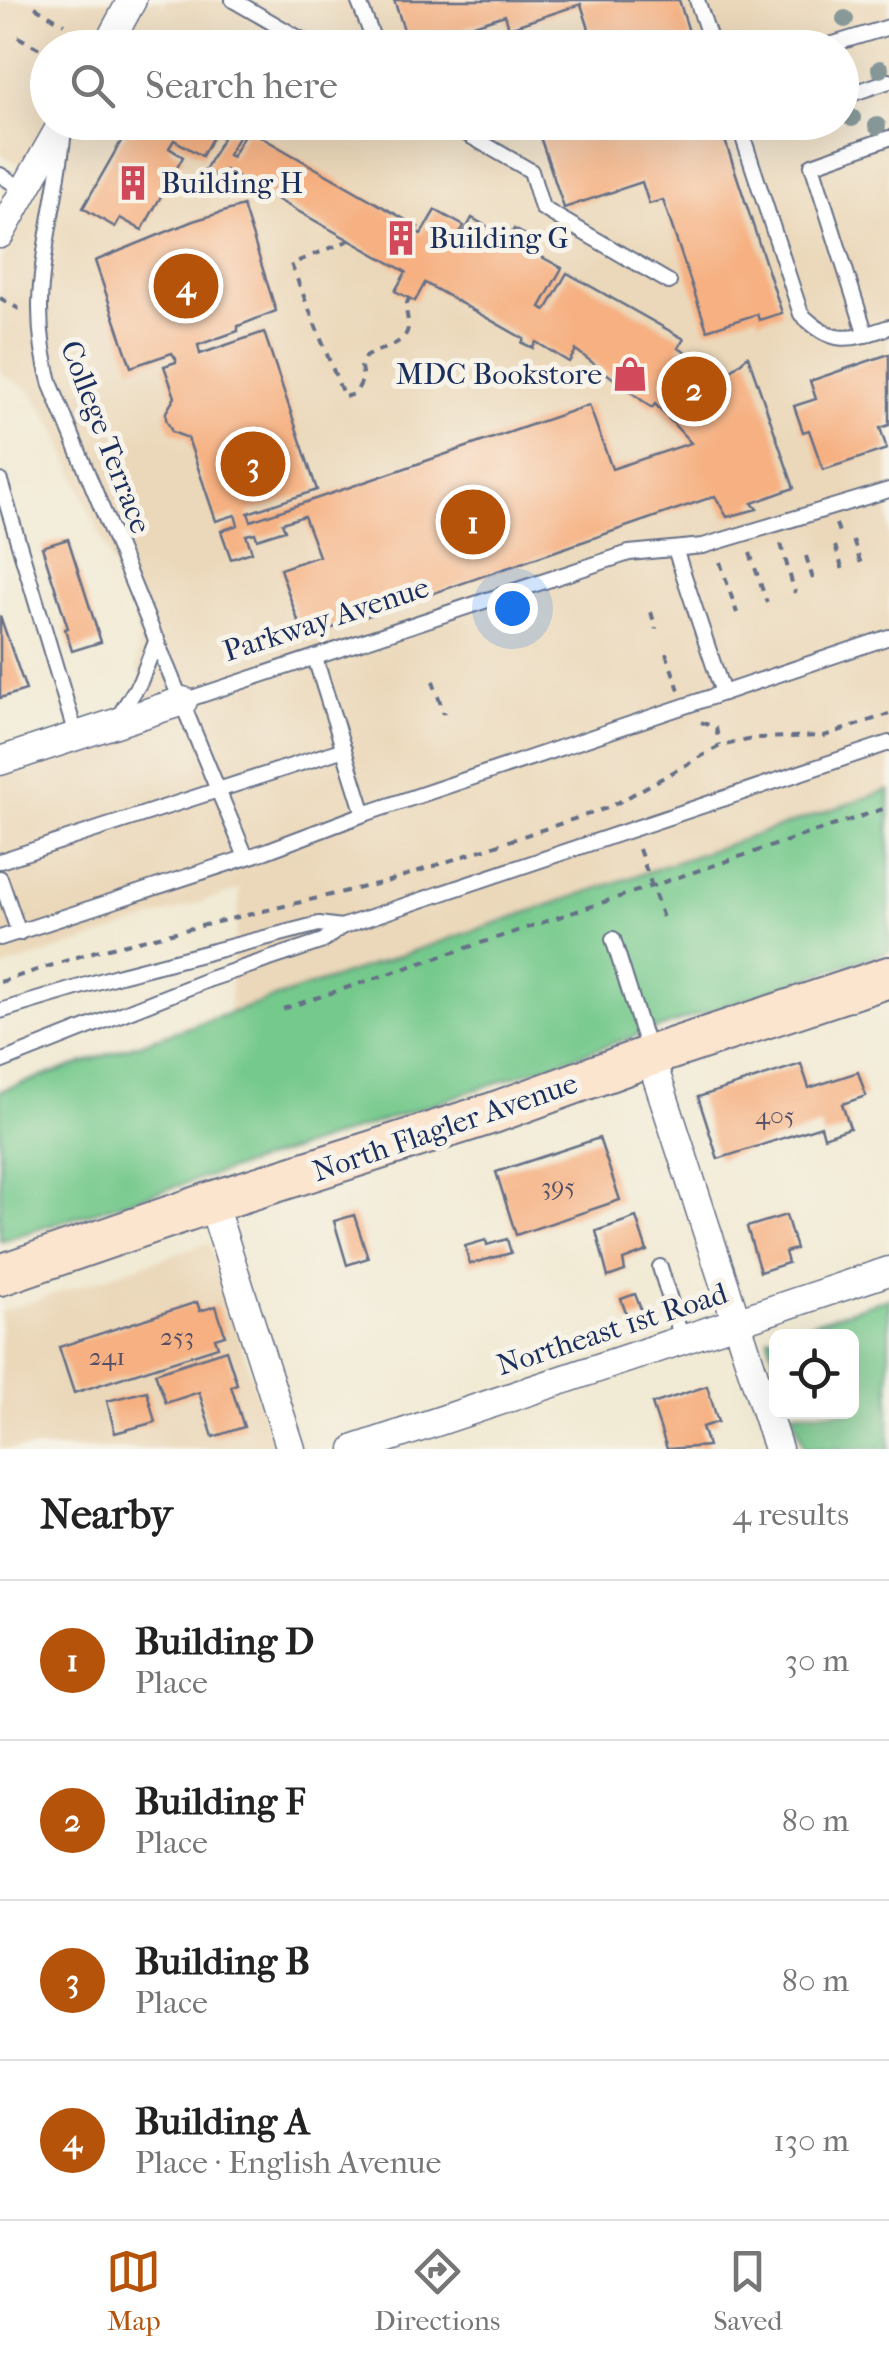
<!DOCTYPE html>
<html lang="en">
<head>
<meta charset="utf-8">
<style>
	:root { --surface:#fff; --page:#f6f6f6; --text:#222; --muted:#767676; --line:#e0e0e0; --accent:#b45309 }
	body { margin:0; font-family:"IM FELL French Canon",serif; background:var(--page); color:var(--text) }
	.controls { position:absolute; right:30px; bottom:30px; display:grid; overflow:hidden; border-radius:15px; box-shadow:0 10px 40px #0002 }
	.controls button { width:90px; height:90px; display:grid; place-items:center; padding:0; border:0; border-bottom:2px solid var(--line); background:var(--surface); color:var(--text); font:50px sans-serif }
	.you { position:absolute; left:512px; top:608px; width:35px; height:35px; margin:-25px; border:8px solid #fff; border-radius:50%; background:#1a73e8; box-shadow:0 0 0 15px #1a73e833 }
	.badge { display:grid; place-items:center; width:65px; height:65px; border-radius:50%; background:var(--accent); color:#fff; font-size:32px; font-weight:700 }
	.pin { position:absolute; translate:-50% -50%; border:5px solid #fff; box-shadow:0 2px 10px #0006 }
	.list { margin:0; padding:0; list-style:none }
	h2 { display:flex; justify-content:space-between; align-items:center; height:130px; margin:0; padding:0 40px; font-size:42px }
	h2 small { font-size:32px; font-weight:400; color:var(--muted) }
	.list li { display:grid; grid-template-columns:65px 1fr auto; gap:30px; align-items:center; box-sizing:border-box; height:160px; padding:0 40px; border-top:2px solid var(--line) }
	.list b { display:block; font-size:38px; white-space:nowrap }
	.list p { margin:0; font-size:32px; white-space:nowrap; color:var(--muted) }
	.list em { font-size:32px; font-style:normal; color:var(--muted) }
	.icon { flex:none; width:55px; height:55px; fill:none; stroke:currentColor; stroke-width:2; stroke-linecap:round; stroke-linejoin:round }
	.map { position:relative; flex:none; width:889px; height:1449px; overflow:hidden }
	.search { position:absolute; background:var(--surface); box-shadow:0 10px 40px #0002; left:30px; right:30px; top:30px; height:110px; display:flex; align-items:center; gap:25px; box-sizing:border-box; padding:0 35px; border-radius:55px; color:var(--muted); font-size:38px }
	.sheet { height:770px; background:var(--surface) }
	nav { display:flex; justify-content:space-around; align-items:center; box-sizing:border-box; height:140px; border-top:2px solid var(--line); background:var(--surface); font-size:28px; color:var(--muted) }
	nav a { display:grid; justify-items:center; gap:5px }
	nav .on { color:var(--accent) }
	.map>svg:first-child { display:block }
	.built { fill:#ebd8ba; fill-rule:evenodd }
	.green { fill:#75c98c; stroke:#487c75; stroke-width:2.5 }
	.building { fill:#f6b081 }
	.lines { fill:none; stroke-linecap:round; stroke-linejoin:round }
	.lane-casing { stroke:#667087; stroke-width:18 }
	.street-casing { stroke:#667087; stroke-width:31 }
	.secondary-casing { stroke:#667087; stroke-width:44 }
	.path { stroke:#667087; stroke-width:4; stroke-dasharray:8 8; stroke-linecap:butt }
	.lane { stroke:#fff; stroke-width:14 }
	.street { stroke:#fff; stroke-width:28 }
	.secondary { stroke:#fce5cf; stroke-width:40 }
	.tree { fill:#88999a }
	.labels { text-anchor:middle; stroke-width:10; stroke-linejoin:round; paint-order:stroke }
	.number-label { font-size:25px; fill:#524f67 }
	.poi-label { font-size:30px; fill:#1b2f5e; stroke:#f7f3e8; text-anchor:start }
	.street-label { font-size:30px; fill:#1b2f5e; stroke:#f7f3e8 }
</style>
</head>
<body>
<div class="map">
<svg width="889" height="1449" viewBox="0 0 889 1449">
	<rect width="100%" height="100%" fill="#f7f3e8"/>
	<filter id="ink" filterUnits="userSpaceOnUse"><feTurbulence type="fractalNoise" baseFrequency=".01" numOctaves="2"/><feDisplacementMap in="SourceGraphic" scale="20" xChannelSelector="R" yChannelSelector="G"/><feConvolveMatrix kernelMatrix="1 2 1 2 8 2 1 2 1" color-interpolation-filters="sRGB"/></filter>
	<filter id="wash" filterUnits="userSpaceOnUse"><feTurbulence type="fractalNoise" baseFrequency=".0048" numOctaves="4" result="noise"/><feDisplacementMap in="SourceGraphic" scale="40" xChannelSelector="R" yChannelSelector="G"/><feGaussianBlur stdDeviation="2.25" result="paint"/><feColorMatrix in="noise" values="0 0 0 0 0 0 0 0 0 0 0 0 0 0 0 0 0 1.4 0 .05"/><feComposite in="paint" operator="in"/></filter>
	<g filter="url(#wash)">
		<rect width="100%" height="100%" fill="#f1ead4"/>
		<g class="built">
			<path d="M0,0H160L161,8L166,0H889V948L272,1155L229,1012L240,889L0,969V773L156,720L137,667L139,640L135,618L54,425L30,390L0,373V260L46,180L0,153ZM48,48H842V122H48Z"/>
			<polygon points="209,1243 274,1449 0,1449 0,1312"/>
		</g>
		<g class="green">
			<polygon points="889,790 889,951 313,1144 0,1241 0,1091"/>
			<polygon points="889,1298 889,1449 805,1449 792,1412 852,1412 852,1336 776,1336 776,1364 768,1337"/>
		</g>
		<g id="blocks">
			<g class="building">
				<polygon points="394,0 679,0 694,48 595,48 581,4 509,28 505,15 464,28 471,48 410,48"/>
				<polygon points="132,122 221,122 202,156 174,140 169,148 183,157 142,230 120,218 115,227 83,208"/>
				<polygon points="535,122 719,122 782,313 759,320 757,314 707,330 663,200 649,204 642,182 564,208"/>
				<polygon points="247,129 418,227 415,231 421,234 435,210 464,226 451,249 454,251 472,218 504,236 501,240 506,242 514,229 533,239 527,249 562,268 540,307 546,310 567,273 684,339 678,348 727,374 748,356 794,488 752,503 757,509 727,517 715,496 304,638 280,569 319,556 304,516 282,523 285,530 257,539 255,533 246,535 252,552 231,559 221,531 238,525 235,515 216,521 188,438 172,432 166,419 166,412 175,397 164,366 176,362 176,359 172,353 131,367 95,261 193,221 243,206 276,311 238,326 238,331 198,345 200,354 264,332 317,490 248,513 251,521 589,405 612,469 691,443 655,404 652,408 576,350 569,362 536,342 533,348 522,343 524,339 425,283 415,301 395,291 406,272 225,170 221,179 205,170 227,130 238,137 228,155 232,157"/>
				<polygon points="889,354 889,425 880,428 887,449 823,470 809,430 803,432 794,406 816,399 810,381"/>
				<polygon points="68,539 101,642 72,651 65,629 68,628 42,547"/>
				<polygon points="0,616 26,690 0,698"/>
				<polygon points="801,1064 809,1088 858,1072 866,1096 842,1104 850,1128 824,1137 821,1126 718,1159 698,1097"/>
				<polygon points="599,1138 620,1200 516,1235 496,1172"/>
				<polygon points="354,1215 368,1258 347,1265 334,1221"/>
				<polygon points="786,1215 796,1249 785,1252 788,1263 760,1272 747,1227"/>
				<polygon points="636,1217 647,1251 623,1260 625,1271 608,1277 596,1231"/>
				<polygon points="507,1239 511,1253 470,1264 465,1246 486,1240 487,1245"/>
				<polygon points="635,1294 644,1317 629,1322 621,1299"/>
				<polygon points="197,1302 200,1311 216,1306 225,1335 215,1338 218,1347 74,1393 59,1347"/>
				<polygon points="226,1350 237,1384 231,1386 244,1427 213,1437 199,1392 166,1403 155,1373"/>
				<polygon points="707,1386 718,1422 702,1427 708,1446 667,1449 652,1404"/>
				<polygon points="147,1391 155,1422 115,1433 107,1401"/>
			</g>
		</g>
	</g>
	<g filter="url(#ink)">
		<use href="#blocks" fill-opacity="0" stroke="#667087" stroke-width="2.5"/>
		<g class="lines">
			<defs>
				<g id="lane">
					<polyline points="233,0 316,48"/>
					<polyline points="358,0 377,48"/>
					<polyline points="697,0 713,48"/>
					<polyline points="820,48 889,27"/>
					<polyline points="842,97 889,81"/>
					<polyline points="446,122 531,171 542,208 669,282"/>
					<path d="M738,122L801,314C834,346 848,341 889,327"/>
					<polyline points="740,130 764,122"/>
					<polyline points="0,175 25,190"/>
					<polyline points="866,335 812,165 889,138"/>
					<polyline points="0,481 76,735"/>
					<polyline points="675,549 723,693 889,637"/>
					<polyline points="183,701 629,553 703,546 889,490"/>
					<polyline points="117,719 140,682 157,639"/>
					<polyline points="364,814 723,693"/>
					<polyline points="246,857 218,790 344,749"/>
					<path d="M0,861L218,790L51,385C24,294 54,228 63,138"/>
					<polyline points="0,878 19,933"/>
					<polyline points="0,938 266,851 364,814 315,658"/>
					<polyline points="613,939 649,1053"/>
					<polyline points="0,1011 120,975 319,924 341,927"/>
					<polyline points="0,1062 210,979 323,941 341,927 889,743"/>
					<polyline points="660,1267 682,1339"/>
				</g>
				<g id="street">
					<polyline points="106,48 132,0"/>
					<polyline points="0,234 63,122"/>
					<polyline points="0,761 183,701"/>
					<polyline points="650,1056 778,1449"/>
					<polyline points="212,1202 291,1449"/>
					<polyline points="355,1449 889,1271"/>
				</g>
				<polyline id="secondary" points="0,1275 212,1202 493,1113 650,1056 889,977"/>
			</defs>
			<use href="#lane" class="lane-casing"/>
			<use href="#street" class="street-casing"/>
			<use href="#secondary" class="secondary-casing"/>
			<g class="path">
				<polyline points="35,7 64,24"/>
				<polyline points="18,37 47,53"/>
				<polyline points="46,60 48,61"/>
				<path d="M350,240L291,264L344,397L355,394L363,379L361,367L365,357C379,347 411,346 408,322C407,311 404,309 409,298"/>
				<polyline points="0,298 19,309"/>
				<polyline points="836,524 841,538"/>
				<polyline points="853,540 863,570"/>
				<polyline points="781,544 795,593"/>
				<polyline points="835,546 845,576"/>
				<polyline points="750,553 767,603"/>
				<polyline points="806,556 815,586"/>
				<polyline points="720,562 737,613"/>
				<polyline points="651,612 656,629"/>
				<polyline points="666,653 679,690"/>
				<polyline points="433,681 444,714"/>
				<polyline points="701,722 716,728 720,746"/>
				<polyline points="639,849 664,921"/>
				<polyline points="0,982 96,951 389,881 610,807 720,746 757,738 824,736 889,714"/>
				<polyline points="283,1009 889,807"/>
			</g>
			<use href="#lane" class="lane"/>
			<use href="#street" class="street"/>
			<use href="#secondary" class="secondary"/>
		</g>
		<g class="tree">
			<circle cx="845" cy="19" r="9"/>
			<circle cx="880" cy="69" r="9"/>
			<circle cx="852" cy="118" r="9"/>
			<circle cx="877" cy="126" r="9"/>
		</g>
	</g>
	<defs>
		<symbol id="building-bare" viewBox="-9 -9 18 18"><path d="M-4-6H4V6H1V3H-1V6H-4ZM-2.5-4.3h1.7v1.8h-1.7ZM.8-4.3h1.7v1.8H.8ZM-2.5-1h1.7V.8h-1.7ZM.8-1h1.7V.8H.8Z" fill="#d1495b" stroke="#f7f3e8" stroke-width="2.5" paint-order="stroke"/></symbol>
		<symbol id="shop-bare" viewBox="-9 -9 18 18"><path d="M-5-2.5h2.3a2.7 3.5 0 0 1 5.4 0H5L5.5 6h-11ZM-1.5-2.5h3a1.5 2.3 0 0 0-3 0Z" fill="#d1495b" stroke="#f7f3e8" stroke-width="2.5" paint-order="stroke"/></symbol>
	</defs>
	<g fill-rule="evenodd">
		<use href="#building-bare" x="108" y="158" width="50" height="50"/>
		<use href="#building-bare" x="376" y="213" width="50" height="50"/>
		<use href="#shop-bare" x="605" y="349" width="50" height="50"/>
	</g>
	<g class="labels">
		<g class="number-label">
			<text x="775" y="1124">405</text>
			<text x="558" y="1195">395</text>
			<text x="177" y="1345">253</text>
			<text x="107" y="1365">241</text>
		</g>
		<g class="poi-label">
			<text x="161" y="193">Building H</text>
			<text x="429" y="248">Building G</text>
			<text x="602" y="384" text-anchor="end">MDC Bookstore</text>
		</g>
		<g class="street-label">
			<text transform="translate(106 437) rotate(69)" y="10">College Terrace</text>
			<text transform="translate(326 619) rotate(-18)" y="10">Parkway Avenue</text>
			<text transform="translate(445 1127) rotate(-19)" y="10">North Flagler Avenue</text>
			<text transform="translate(612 1329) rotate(-18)" y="10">Northeast 1st Road</text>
		</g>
	</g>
</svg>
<div class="controls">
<button><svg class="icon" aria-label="locate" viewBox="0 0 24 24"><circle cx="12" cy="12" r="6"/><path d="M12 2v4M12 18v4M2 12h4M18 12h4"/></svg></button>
</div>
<div class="you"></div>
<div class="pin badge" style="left:473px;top:522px">1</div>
<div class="pin badge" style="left:694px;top:389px">2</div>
<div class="pin badge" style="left:253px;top:464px">3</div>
<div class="pin badge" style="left:186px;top:286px">4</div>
<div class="search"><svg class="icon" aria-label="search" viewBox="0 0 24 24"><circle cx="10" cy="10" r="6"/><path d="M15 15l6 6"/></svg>Search here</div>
</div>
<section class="sheet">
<h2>Nearby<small>4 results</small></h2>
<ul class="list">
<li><span class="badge">1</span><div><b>Building D</b><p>Place</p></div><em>30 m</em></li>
<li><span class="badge">2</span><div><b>Building F</b><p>Place</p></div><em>80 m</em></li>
<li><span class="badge">3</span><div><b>Building B</b><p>Place</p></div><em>80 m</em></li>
<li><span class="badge">4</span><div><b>Building A</b><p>Place · English Avenue</p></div><em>130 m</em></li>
</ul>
</section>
<nav>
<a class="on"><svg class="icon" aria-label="map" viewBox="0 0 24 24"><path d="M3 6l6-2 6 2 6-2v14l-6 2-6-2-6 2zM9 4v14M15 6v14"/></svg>Map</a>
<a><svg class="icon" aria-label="directions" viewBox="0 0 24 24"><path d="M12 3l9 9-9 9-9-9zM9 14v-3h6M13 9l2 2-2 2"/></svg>Directions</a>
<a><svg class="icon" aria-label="saved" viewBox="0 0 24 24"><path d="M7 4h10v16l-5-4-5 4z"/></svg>Saved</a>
</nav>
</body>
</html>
